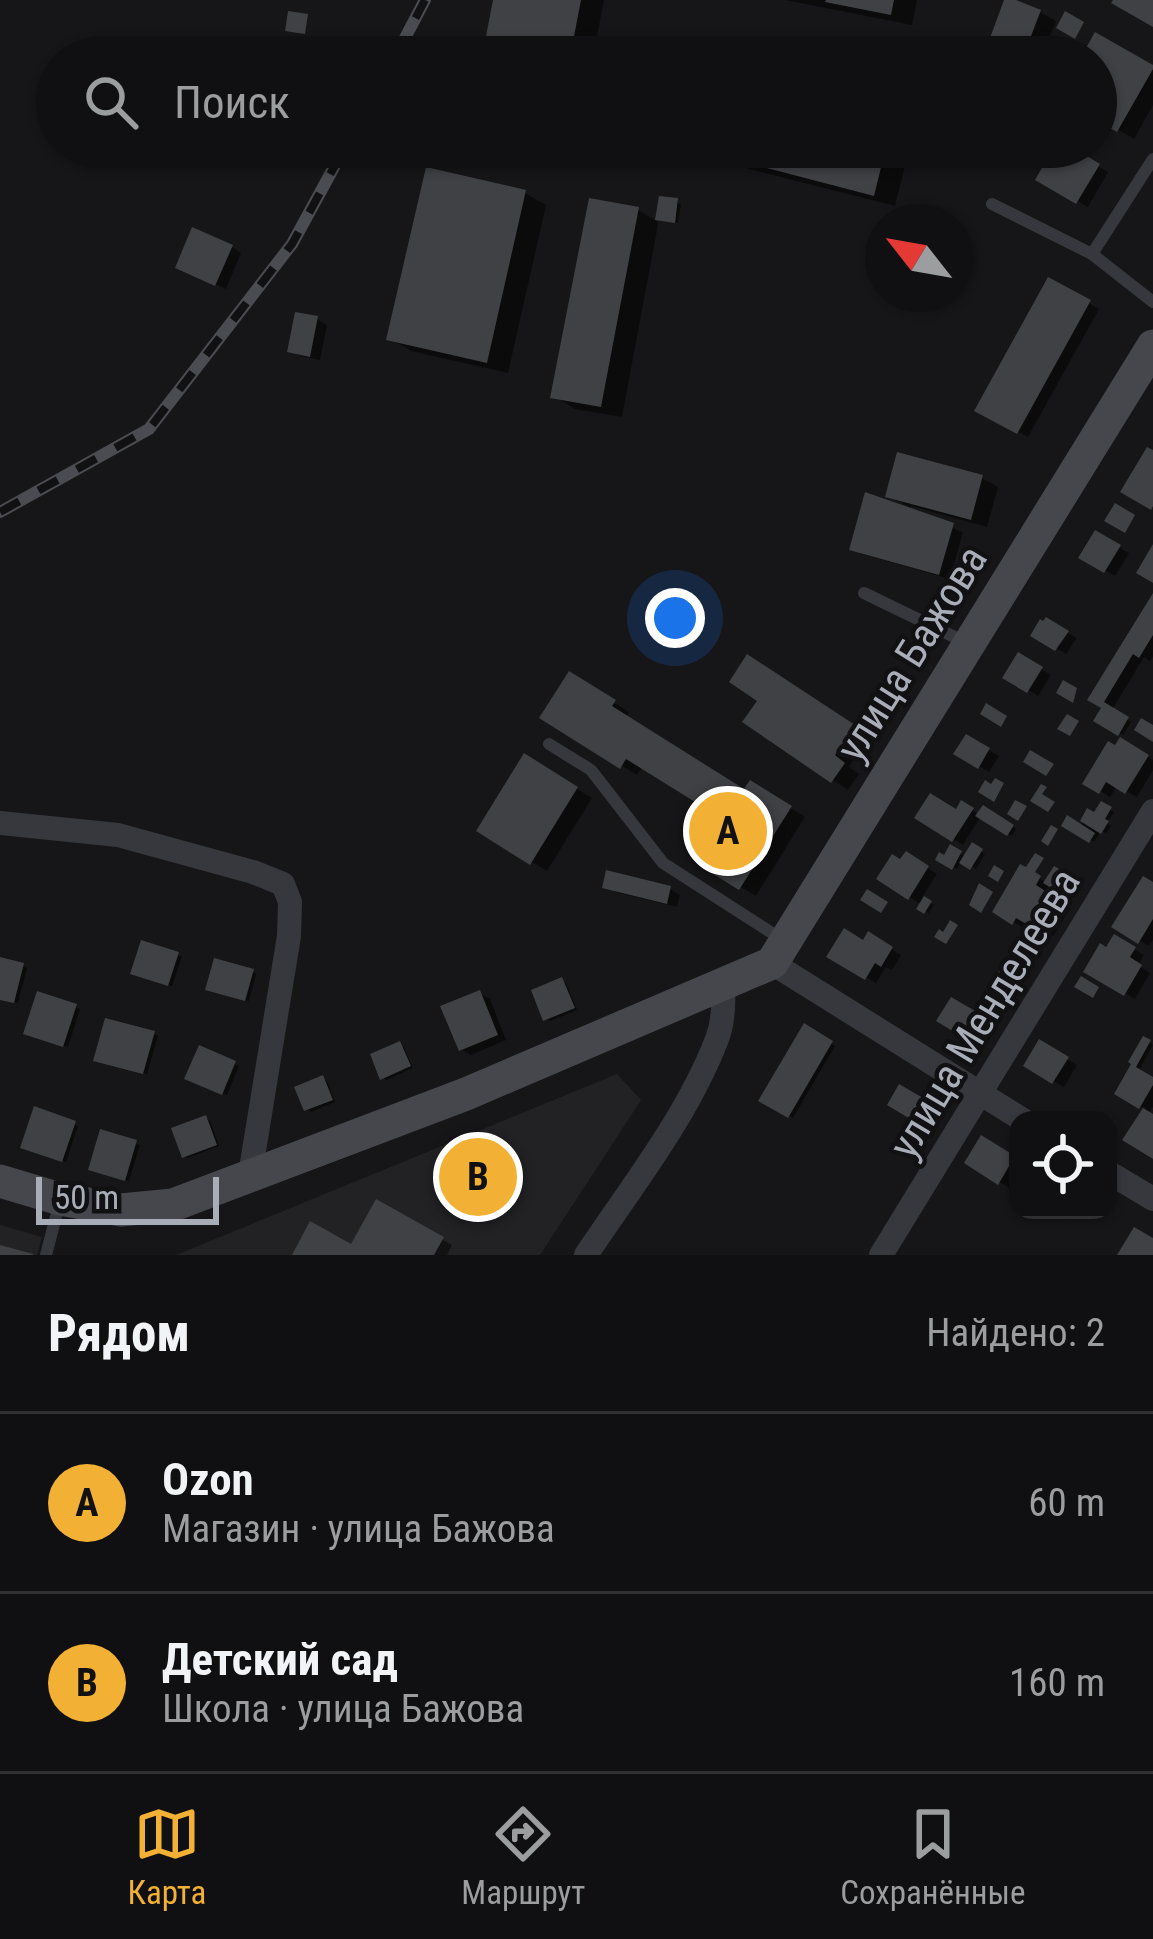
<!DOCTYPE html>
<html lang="ru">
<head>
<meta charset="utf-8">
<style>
	:root { --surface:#101012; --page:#1e1e20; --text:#f1f3f6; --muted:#9c9d9f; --line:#303032; --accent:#f2b134 }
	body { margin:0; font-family:"Roboto Condensed",sans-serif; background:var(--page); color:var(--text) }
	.controls { position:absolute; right:36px; bottom:36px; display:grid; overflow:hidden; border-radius:24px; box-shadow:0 3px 9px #0004 }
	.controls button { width:108px; height:108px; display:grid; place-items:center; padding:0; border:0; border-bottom:3px solid var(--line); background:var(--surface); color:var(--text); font:60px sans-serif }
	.compass { position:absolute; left:865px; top:204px; width:108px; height:108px; border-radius:50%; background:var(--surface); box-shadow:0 3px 9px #0004; rotate:301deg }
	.scale { position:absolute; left:36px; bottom:30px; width:183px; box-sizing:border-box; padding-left:12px; border:6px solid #a8adb8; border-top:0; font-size:33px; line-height:42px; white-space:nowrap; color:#a8adb8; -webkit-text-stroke:9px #111113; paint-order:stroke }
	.you { position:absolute; left:675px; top:618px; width:42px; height:42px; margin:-30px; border:9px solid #fff; border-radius:50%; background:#1a73e8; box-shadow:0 0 0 18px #1a73e833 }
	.badge { display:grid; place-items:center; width:78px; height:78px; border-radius:50%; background:var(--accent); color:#111; font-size:39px; font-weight:700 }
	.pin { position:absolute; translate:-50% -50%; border:6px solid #fff; box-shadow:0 3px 12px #0006 }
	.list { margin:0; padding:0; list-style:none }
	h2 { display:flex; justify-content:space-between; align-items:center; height:156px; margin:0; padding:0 48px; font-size:51px }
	h2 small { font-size:39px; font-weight:400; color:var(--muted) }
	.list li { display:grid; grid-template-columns:78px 1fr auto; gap:36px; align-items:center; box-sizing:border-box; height:180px; padding:0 48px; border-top:3px solid var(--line) }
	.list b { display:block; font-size:45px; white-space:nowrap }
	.list p { margin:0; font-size:39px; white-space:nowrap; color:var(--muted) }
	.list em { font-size:39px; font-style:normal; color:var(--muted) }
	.icon { flex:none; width:66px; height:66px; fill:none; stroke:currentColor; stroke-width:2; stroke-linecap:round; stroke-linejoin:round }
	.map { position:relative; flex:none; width:1153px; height:1255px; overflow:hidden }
	.search { position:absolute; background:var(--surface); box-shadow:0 3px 9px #0004; left:36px; right:36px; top:36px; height:132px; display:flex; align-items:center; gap:30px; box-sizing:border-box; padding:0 42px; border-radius:66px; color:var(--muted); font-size:45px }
	.sheet { height:516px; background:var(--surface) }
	nav { display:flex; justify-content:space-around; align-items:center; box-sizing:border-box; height:168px; border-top:3px solid var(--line); background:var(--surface); font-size:33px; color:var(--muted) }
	nav a { display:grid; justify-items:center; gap:6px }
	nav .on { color:var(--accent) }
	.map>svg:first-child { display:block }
	.built { fill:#222225 }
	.shadow { fill:#0007 }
	.building { fill:#404145 }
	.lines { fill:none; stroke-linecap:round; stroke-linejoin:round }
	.lane { stroke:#37383d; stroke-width:12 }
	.street { stroke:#37383d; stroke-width:24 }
	.secondary { stroke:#45474d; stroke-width:33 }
	.rail-casing { stroke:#4a4c52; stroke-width:12 }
	.rail { stroke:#111113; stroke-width:8; stroke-dasharray:22; stroke-linecap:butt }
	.labels { text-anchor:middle; stroke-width:9; stroke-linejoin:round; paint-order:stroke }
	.street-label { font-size:42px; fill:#a8adb8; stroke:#111113 }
</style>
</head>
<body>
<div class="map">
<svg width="1153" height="1255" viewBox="0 0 1153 1255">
	<rect width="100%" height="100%" fill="#161618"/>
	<g class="built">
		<polygon points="617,1074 641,1100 540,1255 176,1255"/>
		<polygon points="0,1225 42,1237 37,1255 0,1255"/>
	</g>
	<g class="shadow">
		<polygon points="496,0 604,0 593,57 485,57"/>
		<polygon points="785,0 917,0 912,25"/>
		<polygon points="1040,12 1056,21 1042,57 986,57"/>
		<polygon points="1096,36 1153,68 1153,105 1134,139 1096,117 1096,57 1084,57"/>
		<polygon points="663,147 910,147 895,206"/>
		<polygon points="1058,147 1066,147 1108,172 1088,207 1039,179"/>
		<polygon points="525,193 546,205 508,373 411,351 390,339"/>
		<polygon points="661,199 681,204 678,223 659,219 622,417 575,409 554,396 638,210 658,222"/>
		<polygon points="232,247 241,253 226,289 188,272"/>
		<polygon points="1050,281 1099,309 1028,437 978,410"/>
		<polygon points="317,319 327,325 320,360 301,356 291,351"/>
		<polygon points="982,478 998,487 987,527 911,506 910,511 963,532 950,579 862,554 853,548 908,510 909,507 888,495"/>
		<polygon points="1096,534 1129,553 1115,576 1082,557"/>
		<polygon points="1153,602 1153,657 1150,661 1144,657 1112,710 1131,722 1123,735 1097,720 1105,707 1091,699"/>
		<polygon points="1047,621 1077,638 1066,654 1034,635"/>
		<polygon points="1019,656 1051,675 1038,696 1007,677"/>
		<polygon points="764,667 868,737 849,767 859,774 848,790 746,721 761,700"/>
		<polygon points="570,675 629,712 626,717 746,793 751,784 805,817 756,896 701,863 728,820 643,766 637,775 543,717"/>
		<polygon points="967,738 999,756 989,772 958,753"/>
		<polygon points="1121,741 1153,760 1153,770 1137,797 1117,786 1110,797 1087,783"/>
		<polygon points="525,757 592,798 547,871 480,830"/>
		<polygon points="962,804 980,815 984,809 1016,829 1012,836 981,816 963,845 918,817 957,812"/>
		<polygon points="1102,805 1114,812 1107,823 1111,826 1106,833 1101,831 1094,842 1065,825 1080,827 1088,812 1095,816"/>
		<polygon points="973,846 985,854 976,869 962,861 957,869 939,859 945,859 951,848 966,857"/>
		<polygon points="906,855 937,874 921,899 934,905 929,913 920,908 922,905 880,878 901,863"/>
		<polygon points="1022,868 1047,883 1055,870 1077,883 1069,895 1050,884 1044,894 1070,909 1053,936 1027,921 1023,928 996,911"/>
		<polygon points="1153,885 1153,940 1149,946 1115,926"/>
		<polygon points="606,886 670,889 680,895 677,907 615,892"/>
		<polygon points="869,936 901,955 892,970 886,967 876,983 831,956 864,943"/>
		<polygon points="1115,938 1144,955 1138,965 1150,973 1135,999 1087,971 1107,951"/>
		<polygon points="178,955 182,957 172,986 138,975"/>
		<polygon points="0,960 27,968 18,1003 0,999"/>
		<polygon points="253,972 256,974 249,1001 212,990"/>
		<polygon points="562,981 566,983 577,1010 550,1021 546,1019"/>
		<polygon points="479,993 490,999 506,1040 471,1055 461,1049"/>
		<polygon points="952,1001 997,1027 985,1047 940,1020"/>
		<polygon points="76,1007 80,1009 68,1047 30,1035"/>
		<polygon points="805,1028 835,1046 793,1118 762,1100"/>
		<polygon points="154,1034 158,1036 147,1074 101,1061"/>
		<polygon points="1144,1040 1153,1045 1138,1072 1153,1080 1153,1107 1148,1114 1153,1117 1153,1156 1127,1139 1146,1109 1118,1093"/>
		<polygon points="1040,1043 1077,1065 1064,1087 1027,1065"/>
		<polygon points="400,1044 404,1047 413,1068 386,1080 382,1077"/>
		<polygon points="200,1049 239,1066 227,1095 188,1078"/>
		<polygon points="323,1079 327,1081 335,1102 311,1112 307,1109"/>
		<polygon points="901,1088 943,1113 933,1129 891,1104"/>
		<polygon points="206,1118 210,1121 219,1146 188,1158 184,1156"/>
		<polygon points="74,1124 78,1126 66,1162 27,1149"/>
		<polygon points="102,1133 140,1145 129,1181 95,1171"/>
		<polygon points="982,1139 1018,1161 1018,1173 1009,1188 968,1162"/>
		<polygon points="377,1203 452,1245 447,1255 295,1255 311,1225 352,1248"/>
		<polygon points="1051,1210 1072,1210 1067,1220"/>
	</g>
	<g class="building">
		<polygon points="493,0 581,0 570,57 482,57"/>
		<polygon points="826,0 894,0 891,15 825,2"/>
		<polygon points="1004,0 1016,0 1041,10 1023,57 983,57"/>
		<polygon points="1113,0 1153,0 1153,27 1111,3"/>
		<polygon points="288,11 308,14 305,34 285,31"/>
		<polygon points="1065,11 1084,22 1075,39 1056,28"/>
		<polygon points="1095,32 1153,65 1153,69 1117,132 1096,120 1096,57 1081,57"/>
		<polygon points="687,147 886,147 874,196"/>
		<polygon points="1054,147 1072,147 1100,164 1076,204 1035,180"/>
		<polygon points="426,167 526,190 487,363 386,340"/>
		<polygon points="659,196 678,198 675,223 655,220"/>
		<polygon points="589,198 639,207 601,407 550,398"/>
		<polygon points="192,227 233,245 215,286 175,268"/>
		<polygon points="1048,277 1091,300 1017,434 974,411"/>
		<polygon points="295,312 318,316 310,357 287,352"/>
		<polygon points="1147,447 1153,450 1153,506 1151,510 1120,492"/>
		<polygon points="897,452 983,475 971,520 885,497"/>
		<polygon points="865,492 954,523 939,575 849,550"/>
		<polygon points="1115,503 1135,515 1125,533 1104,521"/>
		<polygon points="1095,530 1121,545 1104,573 1078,558"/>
		<polygon points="1153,544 1153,583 1136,573"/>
		<polygon points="1153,593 1153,635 1139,658 1133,654 1104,702 1129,717 1118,736 1093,721 1101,708 1087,700"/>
		<polygon points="1046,617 1069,631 1055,651 1030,636 1040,619 1043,621"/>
		<polygon points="1018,652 1043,667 1027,693 1002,678"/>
		<polygon points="747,654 855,725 835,755 845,763 831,783 742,722 757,701 729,682"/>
		<polygon points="569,671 616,700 612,706 744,789 750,780 792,806 739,890 697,864 724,820 626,759 620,769 539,718"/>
		<polygon points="1063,680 1077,688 1073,703 1056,693"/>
		<polygon points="986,703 1007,716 1001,727 980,714"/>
		<polygon points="1067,714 1079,721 1070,736 1057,729"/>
		<polygon points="1141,718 1153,725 1153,742 1134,730"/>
		<polygon points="966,734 990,748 978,769 953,754"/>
		<polygon points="1120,737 1149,755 1125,794 1106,782 1099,794 1082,784 1108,741 1115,745"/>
		<polygon points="1030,750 1054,764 1046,776 1023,762"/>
		<polygon points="524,753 578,787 530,865 476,831"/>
		<polygon points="995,778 1004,783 994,802 978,792 985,780 991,784"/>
		<polygon points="1041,784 1047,787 1042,794 1055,802 1048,812 1030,801"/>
		<polygon points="930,793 956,809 961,800 974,808 952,842 914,818"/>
		<polygon points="1015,800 1027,806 1018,821 1007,814"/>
		<polygon points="1101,801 1112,807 1105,819 1109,821 1101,834 1080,821 1087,808 1094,812"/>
		<polygon points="983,805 1014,825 1007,836 975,816"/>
		<polygon points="1067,815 1095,833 1089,843 1061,826"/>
		<polygon points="1051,825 1058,829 1048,846 1041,841"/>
		<polygon points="972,842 983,849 970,870 959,863"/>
		<polygon points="950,844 962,851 952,870 935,860 939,852 944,855"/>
		<polygon points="906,851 929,866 908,900 876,879 892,854 900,859"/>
		<polygon points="1035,853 1044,858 1035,872 1041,876 1036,885 1061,901 1042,933 1016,918 1012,925 992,912 1020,864 1026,867"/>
		<polygon points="994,865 1004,871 998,882 988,876"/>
		<polygon points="1054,866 1075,878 1064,896 1043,883"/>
		<polygon points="606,870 671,886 667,904 602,888"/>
		<polygon points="1143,876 1153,882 1153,919 1138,944 1111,927"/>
		<polygon points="979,883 993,892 981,913 969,905"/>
		<polygon points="867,889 888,902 881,913 860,900"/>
		<polygon points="924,896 932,901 924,914 916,909"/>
		<polygon points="950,920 958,925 946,944 934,937 939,929 943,932"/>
		<polygon points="844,928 863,940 868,931 893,947 881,967 875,963 865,980 826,957"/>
		<polygon points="1114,934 1136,947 1130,957 1142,965 1124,996 1083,972 1100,943 1106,947"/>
		<polygon points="141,940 179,952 168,986 130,974"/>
		<polygon points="0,957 24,963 14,1003 0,1000"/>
		<polygon points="214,958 254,969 245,1001 205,990"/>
		<polygon points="999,971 1011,978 1000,996 988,989"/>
		<polygon points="1081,976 1099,987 1093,998 1074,987"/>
		<polygon points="562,977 575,1008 543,1021 531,990"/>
		<polygon points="480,990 498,1035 459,1051 440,1006"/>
		<polygon points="37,991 77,1004 63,1047 23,1034"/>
		<polygon points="951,997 989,1019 974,1044 936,1021"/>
		<polygon points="105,1018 155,1031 143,1074 93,1061"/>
		<polygon points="804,1023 833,1041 788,1118 758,1101"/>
		<polygon points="1143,1036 1151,1040 1136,1067 1153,1077 1153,1085 1139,1109 1114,1094 1131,1064 1128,1062"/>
		<polygon points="1039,1039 1069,1057 1052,1084 1023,1066"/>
		<polygon points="400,1041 411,1066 380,1080 370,1054"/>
		<polygon points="199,1045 236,1061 222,1095 184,1079"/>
		<polygon points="323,1075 333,1100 304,1111 294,1087"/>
		<polygon points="899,1084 935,1105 922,1126 887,1105"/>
		<polygon points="34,1106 76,1121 62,1162 20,1148"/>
		<polygon points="1143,1108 1153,1114 1153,1159 1122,1140"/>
		<polygon points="206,1115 217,1145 182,1158 171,1128"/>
		<polygon points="100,1129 137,1140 125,1181 88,1170"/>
		<polygon points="981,1135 1015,1156 998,1185 964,1163"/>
		<polygon points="376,1199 444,1237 434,1255 292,1255 310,1221 351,1244"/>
		<polygon points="1134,1227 1153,1238 1153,1255 1117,1255"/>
		<polygon points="0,1245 33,1254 33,1255 0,1255"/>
	</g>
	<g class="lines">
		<g class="lane">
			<polyline points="1153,159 1092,254 1153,302"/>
			<polyline points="992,204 1092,254"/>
			<polyline points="864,593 969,644"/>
			<polyline points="549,744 591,770 663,863 783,940"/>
			<polyline points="46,1255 60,1201"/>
		</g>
		<g class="street">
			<polyline points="0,823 118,835 253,872 283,884 290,902 289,936 250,1175"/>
			<polyline points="772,963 1023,1120"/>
			<polyline points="1108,1172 1153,1199"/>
			<path d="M586,1255C632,1186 687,1117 717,1039C724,1021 724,1002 723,984"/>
			<polyline points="881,1255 1153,811"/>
		</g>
		<polyline class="secondary" points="0,1181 60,1199 121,1210 173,1205 466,1094 772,963 1153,346"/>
		<defs>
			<g id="rail">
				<polyline points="395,57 425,0"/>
				<polyline points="0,512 149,429 292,244 345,147"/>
			</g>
		</defs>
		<use href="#rail" class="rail-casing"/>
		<use href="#rail" class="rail"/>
	</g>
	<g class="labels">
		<g class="street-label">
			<text transform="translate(911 653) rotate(-58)" y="15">улица Бажова</text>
			<text transform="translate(984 1013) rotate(-59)" y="15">улица Менделеева</text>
		</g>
	</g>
</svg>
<div class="controls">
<button><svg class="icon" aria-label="locate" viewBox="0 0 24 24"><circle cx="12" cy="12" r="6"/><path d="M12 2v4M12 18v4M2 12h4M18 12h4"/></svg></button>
</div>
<svg class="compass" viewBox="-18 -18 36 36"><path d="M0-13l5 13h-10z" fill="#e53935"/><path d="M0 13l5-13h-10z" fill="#9c9d9f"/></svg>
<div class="scale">50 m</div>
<div class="you"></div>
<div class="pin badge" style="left:728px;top:831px">A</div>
<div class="pin badge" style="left:478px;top:1177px">B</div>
<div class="search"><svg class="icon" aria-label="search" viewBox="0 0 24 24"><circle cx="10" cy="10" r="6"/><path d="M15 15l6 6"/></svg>Поиск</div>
</div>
<section class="sheet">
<h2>Рядом<small>Найдено: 2</small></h2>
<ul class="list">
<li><span class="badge">A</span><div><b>Ozon</b><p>Магазин · улица Бажова</p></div><em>60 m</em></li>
<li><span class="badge">B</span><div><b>Детский сад</b><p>Школа · улица Бажова</p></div><em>160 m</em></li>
</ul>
</section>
<nav>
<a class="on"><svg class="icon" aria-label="map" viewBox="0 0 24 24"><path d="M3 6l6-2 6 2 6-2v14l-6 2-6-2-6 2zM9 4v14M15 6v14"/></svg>Карта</a>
<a><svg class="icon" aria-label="directions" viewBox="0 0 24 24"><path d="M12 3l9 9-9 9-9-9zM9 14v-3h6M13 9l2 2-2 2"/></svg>Маршрут</a>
<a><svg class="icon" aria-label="saved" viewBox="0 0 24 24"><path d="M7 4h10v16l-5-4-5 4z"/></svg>Сохранённые</a>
</nav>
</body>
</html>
